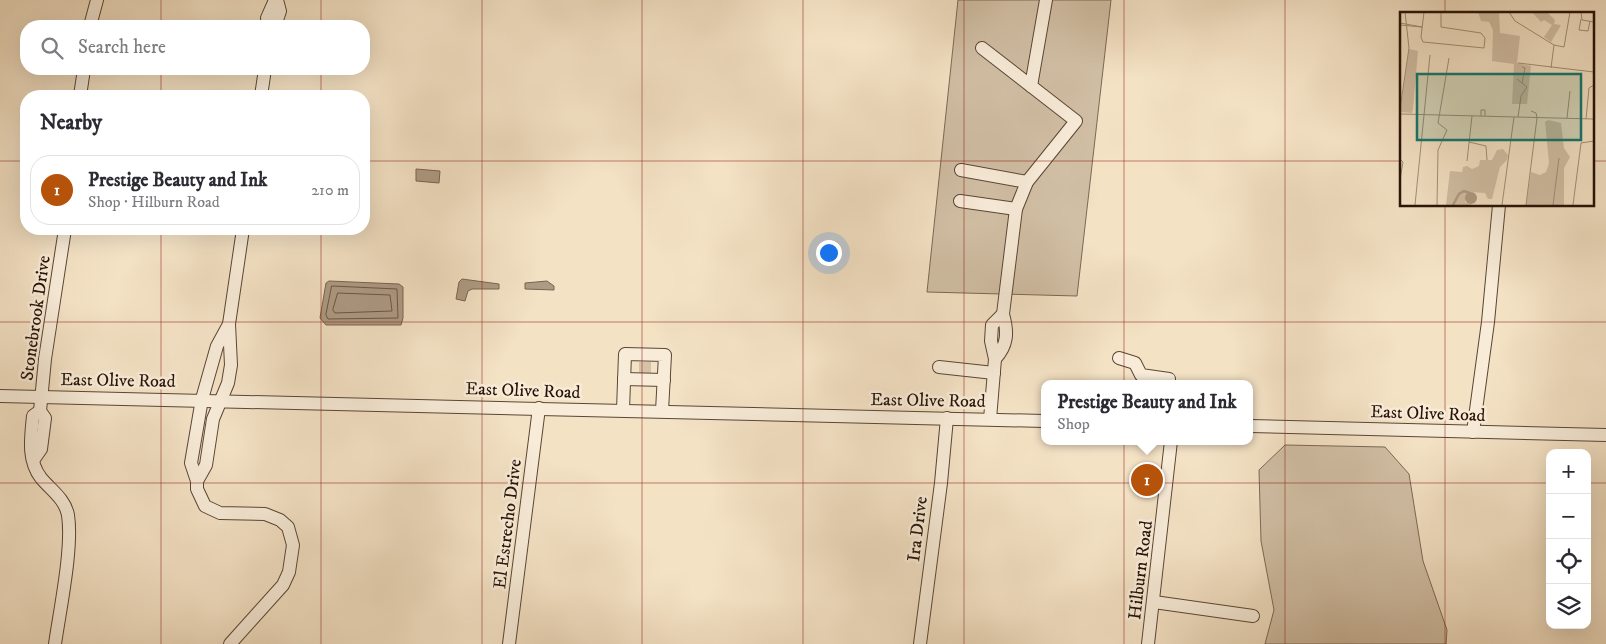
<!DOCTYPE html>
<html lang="en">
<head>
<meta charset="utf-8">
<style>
	:root { --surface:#fff; --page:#f2f2f3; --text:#2b2b33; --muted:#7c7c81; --line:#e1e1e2; --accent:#b45309 }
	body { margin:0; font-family:"IM FELL DW Pica",serif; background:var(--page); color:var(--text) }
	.controls { position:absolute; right:15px; bottom:15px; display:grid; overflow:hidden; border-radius:10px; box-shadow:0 5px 20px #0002 }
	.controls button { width:45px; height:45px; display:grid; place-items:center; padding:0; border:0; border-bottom:1px solid var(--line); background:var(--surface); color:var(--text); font:25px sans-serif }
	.you { position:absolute; left:828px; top:252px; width:18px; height:18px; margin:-12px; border:4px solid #fff; border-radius:50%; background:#1a73e8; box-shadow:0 0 0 8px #1a73e833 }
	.badge { display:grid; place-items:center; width:32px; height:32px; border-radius:50%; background:var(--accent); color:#fff; font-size:16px; font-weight:700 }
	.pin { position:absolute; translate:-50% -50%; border:2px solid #fff; box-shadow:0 1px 5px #0006 }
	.popup { position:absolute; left:1041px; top:380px; width:212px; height:65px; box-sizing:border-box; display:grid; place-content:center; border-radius:10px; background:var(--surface); filter:drop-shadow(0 1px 4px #0005); font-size:16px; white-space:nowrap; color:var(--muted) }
	.popup b { font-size:19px; color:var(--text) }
	.popup::after { content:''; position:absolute; left:50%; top:100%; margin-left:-10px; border:10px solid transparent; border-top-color:var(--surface) }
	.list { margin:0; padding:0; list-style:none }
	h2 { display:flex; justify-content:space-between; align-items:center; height:65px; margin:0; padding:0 20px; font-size:21px }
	h2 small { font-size:16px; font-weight:400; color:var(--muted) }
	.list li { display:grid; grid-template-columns:32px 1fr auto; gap:15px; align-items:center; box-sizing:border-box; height:70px; margin:0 10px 10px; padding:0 10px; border:1px solid var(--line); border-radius:20px }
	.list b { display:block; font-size:19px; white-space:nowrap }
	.list p { margin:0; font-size:16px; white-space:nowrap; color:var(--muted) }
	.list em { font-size:16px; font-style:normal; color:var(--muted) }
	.icon { flex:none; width:28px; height:28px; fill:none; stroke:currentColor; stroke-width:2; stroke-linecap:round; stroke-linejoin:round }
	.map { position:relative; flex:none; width:1606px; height:644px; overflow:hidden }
	.search { position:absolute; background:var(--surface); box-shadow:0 5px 20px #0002; left:20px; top:20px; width:350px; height:55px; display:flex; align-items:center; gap:12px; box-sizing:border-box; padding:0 18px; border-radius:20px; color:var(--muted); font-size:19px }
	.panel { position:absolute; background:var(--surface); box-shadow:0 5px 20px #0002; left:20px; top:90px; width:350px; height:145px; border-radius:20px }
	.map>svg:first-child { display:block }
	.green { fill:#d1bfa5; stroke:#7c6856 }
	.water { fill:#ae9b84; stroke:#786452 }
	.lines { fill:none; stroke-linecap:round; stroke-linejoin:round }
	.shore { stroke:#6a5645; stroke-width:1 }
	.minor-tunnel { stroke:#d5c3a8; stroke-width:12; stroke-dasharray:12 6; stroke-linecap:butt }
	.minor-casing { stroke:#5a4636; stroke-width:14 }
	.minor { stroke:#f8ecd9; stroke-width:12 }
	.grid { fill:none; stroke:#8f2418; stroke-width:1; stroke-opacity:0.55 }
	.labels { text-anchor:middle; stroke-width:5; stroke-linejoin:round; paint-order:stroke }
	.street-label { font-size:18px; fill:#261206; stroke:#f8ecd9 }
	.inset-river { fill:none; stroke:#ae9b84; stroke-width:2.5 }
	.inset-road { fill:none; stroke:#a28f79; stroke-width:1 }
	.view { fill:#0f766e; fill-opacity:0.15; stroke:#0f766e; stroke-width:2.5 }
	.inset-edge { fill:none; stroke:#261206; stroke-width:2.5 }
</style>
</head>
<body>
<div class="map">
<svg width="1606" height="644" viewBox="0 0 1606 644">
	<rect width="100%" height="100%" fill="#f4e2c5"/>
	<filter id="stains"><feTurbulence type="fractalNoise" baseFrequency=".004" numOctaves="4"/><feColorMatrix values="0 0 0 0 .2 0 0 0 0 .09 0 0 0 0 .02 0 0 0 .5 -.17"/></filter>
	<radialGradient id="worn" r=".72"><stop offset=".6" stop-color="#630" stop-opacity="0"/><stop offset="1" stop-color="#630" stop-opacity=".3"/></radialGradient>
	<g class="green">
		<polygon points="958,0 1111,0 1077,296 927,292"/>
		<polygon points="1285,445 1385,447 1409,474 1423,561 1447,630 1446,644 1265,644 1274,610 1261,541 1259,470"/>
	</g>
	<g class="water">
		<polygon points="416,169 440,171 439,183 416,181"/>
		<polygon points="462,279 499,284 499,289 472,289 468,291 465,301 456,299 459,282"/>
		<polygon points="329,281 399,284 403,287 403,318 401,325 326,325 320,318 326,283"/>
		<polygon points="547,281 554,286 554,290 525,289 525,283"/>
	</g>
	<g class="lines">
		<g class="shore">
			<polygon points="332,286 397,289 398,318 328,319 326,315"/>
			<polygon points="338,293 390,295 392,311 335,313 333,310"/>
		</g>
		<polyline class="minor-tunnel" points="645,373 645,362"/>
		<defs>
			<g id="minor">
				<polyline points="90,26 97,0"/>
				<polyline points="268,26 267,18 275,0"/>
				<polyline points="275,26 280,11 277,0"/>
				<path d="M982,48L1076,121L1027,182L1016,209L1003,314C1008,332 1008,345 995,359"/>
				<polyline points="1031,86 1046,0"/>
				<polyline points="80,96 84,69"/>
				<polyline points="261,96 265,69"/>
				<polyline points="961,170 1027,182"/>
				<polyline points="960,201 1016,209"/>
				<polyline points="229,324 217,346 202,399 191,463 197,481 197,489 205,506 220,513 265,514 280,520 288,527 293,545 289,572 283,585 230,644"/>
				<polyline points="1119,358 1135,363 1141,375 1169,379 1169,384"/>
				<polyline points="939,367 994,373"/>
				<polyline points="624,379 664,380"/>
				<polyline points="0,396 1044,421"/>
				<polyline points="623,410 625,354 665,355 662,411"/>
				<path d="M40,411L33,416C31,437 27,460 41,478C51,490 65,499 68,515C73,548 60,609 55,644"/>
				<polyline points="990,419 995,359 991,341 992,325 1003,314"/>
				<polyline points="1250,426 1606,435"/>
				<polyline points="1473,432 1488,322 1499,205"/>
				<polyline points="34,459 41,449 45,418 40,411 45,359 65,229"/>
				<polyline points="197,481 206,465 213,419 228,383 231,365 229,324 243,229"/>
				<polyline points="1154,602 1253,616"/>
				<polyline points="509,644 539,408"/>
				<polyline points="920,644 941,483 947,418"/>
				<polyline points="1148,644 1171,441"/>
			</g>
		</defs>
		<use href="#minor" class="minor-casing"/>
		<use href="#minor" class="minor"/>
	</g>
	<path class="grid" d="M161,0V26M321,0V26M482,0V644M642,0V644M803,0V644M964,0V644M1124,0V644M1285,0V644M1445,0V14M161,69V96M321,69V96M0,161H26M364,161H1401M1592,161H1606M1445,205V644M161,229V644M321,229V644M0,322H1606M0,483H1550M1587,483H1606"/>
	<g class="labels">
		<g class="street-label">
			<text transform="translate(35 318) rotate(-82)" y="6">Stonebrook Drive</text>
			<text transform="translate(118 380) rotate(1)" y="6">East Olive Road</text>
			<text transform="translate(523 390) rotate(2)" y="6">East Olive Road</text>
			<text transform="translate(928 400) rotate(1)" y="6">East Olive Road</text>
			<text transform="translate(1428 413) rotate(2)" y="6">East Olive Road</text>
			<text transform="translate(507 524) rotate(-83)" y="6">El Estrecho Drive</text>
			<text transform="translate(917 529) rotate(-83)" y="6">Ira Drive</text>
			<text transform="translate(1140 570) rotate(-83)" y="6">Hilburn Road</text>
		</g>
	</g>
	<g transform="translate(1400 12)">
		<rect width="194" height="194" fill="#f4e2c5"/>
		<path d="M78,0H99L100,21L120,24L117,51L131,54L127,92H112L114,52L92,49L93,18L89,10L81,9ZM132,0H147L155,8L154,12L161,13L151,30L144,25L152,13L144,8L141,10ZM9,37L18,39L13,97L12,101L0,100ZM148,108L161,111L164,136L170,145L164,156V193H126L131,160L140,163L146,160L149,151L145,110ZM103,137L108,143L107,148L100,155L92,187H88L85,181L71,180L65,190L72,193H46L50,159L62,160L63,155L67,154L72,157L79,154L80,148H92L97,138Z" fill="#d1bfa5"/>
		<path d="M65 186a6 6 0 1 1 12 0a6 6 0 1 1-12 0Z" fill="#ae9b84"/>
		<path class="inset-river" d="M53,193L59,182L64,179L70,181"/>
		<path class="inset-road" d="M24,0L21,25L23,30L84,36L85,26L81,21L41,15V0M109,0L115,9L154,33L164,35L170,0M181,0L182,8L194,10M181,7L179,18L188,19L190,9M0,11L22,15M0,13L22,15M118,51L194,60M122,55L125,56L122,71M151,56L154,33M117,67L127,75L121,84L118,105M0,97L9,36L5,0M0,102L194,107M81,104V98H85V104M167,106L170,79M186,107L189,76L194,73M38,111L49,46M69,130L86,134L87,148M0,147L3,150L0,167M67,149L72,104M15,193L30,43M37,193L38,138L47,118L38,111M102,193L114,105M126,193L137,106L136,101L131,99M153,193L159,146M173,193L181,131L194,129"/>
		<path class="view" d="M17,62H181V128H17Z"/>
		<rect width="194" height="194" class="inset-edge"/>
	</g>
	<rect width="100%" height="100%" filter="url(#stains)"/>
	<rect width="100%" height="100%" fill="url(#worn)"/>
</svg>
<div class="controls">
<button>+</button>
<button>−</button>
<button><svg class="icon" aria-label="locate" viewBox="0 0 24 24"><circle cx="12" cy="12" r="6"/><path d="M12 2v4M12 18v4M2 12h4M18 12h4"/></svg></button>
<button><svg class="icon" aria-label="layers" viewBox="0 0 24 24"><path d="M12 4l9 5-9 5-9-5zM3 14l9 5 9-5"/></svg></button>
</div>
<div class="you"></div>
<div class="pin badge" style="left:1147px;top:480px">1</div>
<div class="popup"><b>Prestige Beauty and Ink</b>Shop</div>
<div class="search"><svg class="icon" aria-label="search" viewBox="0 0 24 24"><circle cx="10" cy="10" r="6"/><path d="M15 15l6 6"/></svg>Search here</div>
<section class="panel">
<h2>Nearby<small></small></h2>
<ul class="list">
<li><span class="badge">1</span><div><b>Prestige Beauty and Ink</b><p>Shop · Hilburn Road</p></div><em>210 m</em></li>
</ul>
</section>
</div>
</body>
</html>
